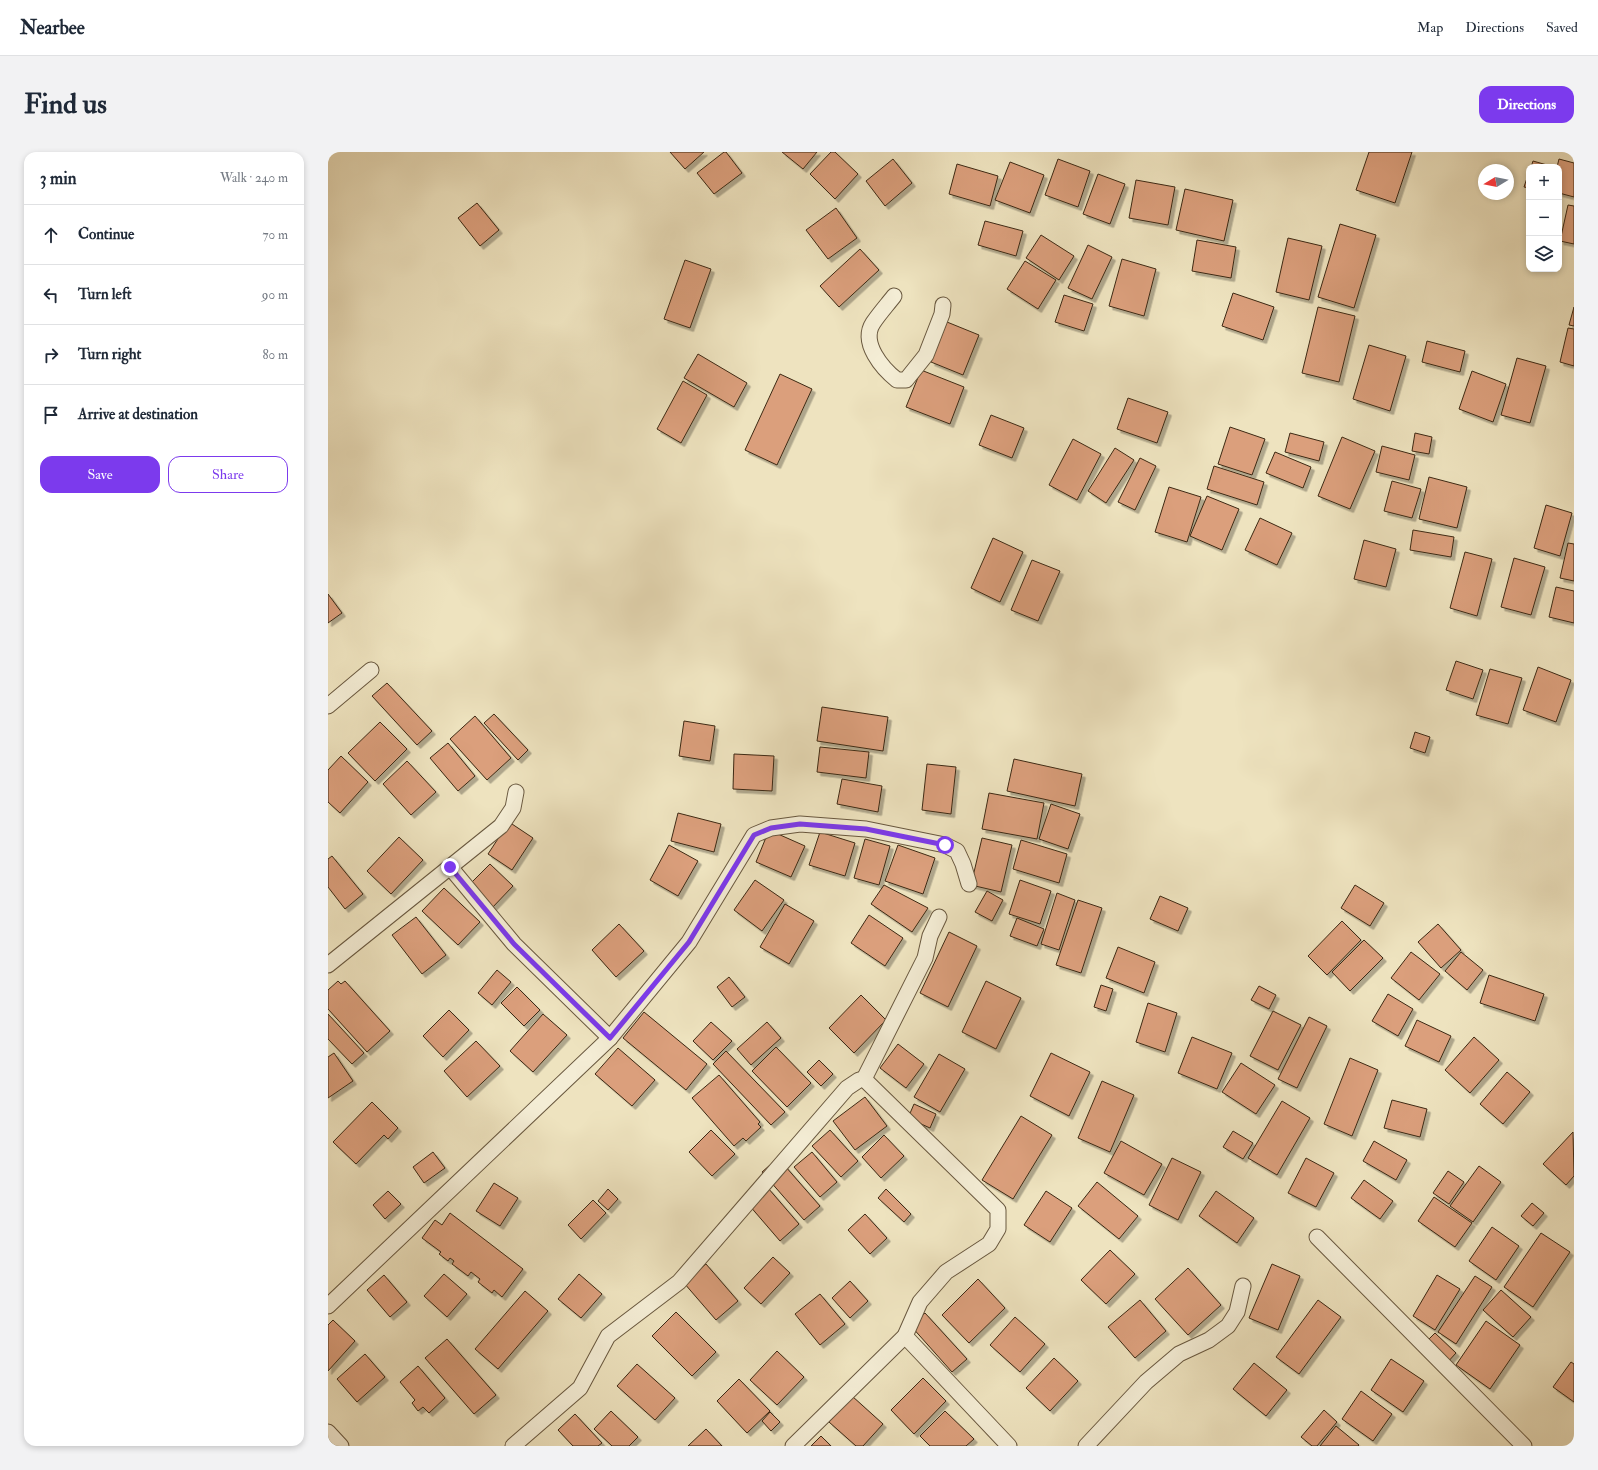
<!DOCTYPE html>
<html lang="en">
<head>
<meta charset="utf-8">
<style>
	:root { --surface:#fff; --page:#f2f2f3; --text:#1f2937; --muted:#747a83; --line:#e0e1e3; --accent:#7c3aed }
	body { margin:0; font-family:"IM FELL Double Pica",serif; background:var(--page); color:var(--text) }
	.controls { position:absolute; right:12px; top:12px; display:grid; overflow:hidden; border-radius:8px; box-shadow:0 2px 6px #0003 }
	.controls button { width:36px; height:36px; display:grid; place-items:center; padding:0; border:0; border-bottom:1px solid var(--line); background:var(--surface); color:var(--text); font:20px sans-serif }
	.compass { position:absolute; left:1150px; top:12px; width:36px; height:36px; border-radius:50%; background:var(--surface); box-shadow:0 2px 6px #0003; rotate:260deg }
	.stop { position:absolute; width:12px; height:12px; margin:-9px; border:3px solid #7c3aed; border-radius:50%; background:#fff }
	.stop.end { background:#7c3aed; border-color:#fff; box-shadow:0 1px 4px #0008 }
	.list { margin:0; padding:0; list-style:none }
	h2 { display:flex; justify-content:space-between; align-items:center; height:52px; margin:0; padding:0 16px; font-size:17px }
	h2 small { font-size:13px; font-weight:400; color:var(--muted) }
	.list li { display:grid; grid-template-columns:26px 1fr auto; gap:12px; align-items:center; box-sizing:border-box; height:60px; padding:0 16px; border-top:1px solid var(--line) }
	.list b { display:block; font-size:15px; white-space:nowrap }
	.list em { font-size:13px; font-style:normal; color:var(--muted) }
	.actions { display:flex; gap:8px; padding:12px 16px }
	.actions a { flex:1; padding:9px 0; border:1px solid var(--accent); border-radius:12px; text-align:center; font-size:14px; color:var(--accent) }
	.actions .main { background:var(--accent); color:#fff }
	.icon { flex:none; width:22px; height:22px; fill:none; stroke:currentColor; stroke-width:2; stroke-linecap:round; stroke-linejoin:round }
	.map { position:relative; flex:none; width:1246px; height:1294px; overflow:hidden; border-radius:12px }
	header { display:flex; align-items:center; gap:24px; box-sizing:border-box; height:56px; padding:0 20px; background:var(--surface); border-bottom:1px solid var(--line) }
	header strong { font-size:19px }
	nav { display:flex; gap:22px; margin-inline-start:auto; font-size:14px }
	.intro { display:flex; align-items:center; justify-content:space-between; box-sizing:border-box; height:96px; padding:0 24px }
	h1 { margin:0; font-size:28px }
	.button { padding:10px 18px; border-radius:12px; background:var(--accent); color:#fff; font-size:14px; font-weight:700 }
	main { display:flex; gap:24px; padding:0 24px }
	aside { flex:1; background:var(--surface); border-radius:12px; box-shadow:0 2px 6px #0003 }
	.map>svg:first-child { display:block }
	.building { fill:#db9f7b; stroke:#3d2914; filter:url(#shadow) }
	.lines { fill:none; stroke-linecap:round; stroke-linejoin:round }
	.minor-casing { stroke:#69583f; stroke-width:17 }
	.minor { stroke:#f4edd5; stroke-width:15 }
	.route { stroke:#7c3aed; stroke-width:5 }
</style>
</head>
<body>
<header>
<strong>Nearbee</strong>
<nav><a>Map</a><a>Directions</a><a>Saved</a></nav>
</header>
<div class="intro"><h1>Find us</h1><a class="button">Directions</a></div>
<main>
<aside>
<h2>3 min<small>Walk · 240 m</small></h2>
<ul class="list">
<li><svg class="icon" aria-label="ahead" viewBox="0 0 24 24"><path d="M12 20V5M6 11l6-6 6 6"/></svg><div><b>Continue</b></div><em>70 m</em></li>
<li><svg class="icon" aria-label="left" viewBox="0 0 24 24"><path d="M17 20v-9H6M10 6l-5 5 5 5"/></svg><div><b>Turn left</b></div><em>90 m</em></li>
<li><svg class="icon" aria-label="right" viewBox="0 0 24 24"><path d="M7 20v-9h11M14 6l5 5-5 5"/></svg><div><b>Turn right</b></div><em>80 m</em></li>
<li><svg class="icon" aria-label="arrive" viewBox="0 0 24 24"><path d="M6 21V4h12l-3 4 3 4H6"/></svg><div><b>Arrive at destination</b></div></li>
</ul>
<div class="actions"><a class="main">Save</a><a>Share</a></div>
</aside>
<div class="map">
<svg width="1246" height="1294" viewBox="0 0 1246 1294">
	<defs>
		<filter id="shadow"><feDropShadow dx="3.5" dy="3.5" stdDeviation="0" flood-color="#0004"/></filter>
	</defs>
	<rect width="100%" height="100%" fill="#eee3bf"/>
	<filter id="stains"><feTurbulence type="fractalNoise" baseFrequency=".005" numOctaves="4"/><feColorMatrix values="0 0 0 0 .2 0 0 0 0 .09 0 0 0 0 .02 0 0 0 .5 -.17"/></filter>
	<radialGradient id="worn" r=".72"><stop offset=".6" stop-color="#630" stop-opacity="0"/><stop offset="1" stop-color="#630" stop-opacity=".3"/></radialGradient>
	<g class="building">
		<polygon points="342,0 376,0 357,17"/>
		<polygon points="396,0 398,0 414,21 386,42 369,21"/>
		<polygon points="454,0 489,0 475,17"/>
		<polygon points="503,0 507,0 530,22 507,47 482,22"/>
		<polygon points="1041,0 1084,0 1067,51 1028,38"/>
		<polygon points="565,7 584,31 557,54 538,29"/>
		<polygon points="730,7 762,19 750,55 717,43"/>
		<polygon points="1231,7 1246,11 1246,45 1231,41 1231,15 1229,15"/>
		<polygon points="1205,9 1219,13 1218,15 1203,15"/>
		<polygon points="682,10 716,23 702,61 667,48"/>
		<polygon points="629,12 670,24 662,54 621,42"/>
		<polygon points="1201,20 1201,36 1196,35"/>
		<polygon points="770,22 797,32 782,72 755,62"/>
		<polygon points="808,28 847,35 840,73 801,66"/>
		<polygon points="857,37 905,48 896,89 848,78"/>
		<polygon points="149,51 171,78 152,94 130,66"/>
		<polygon points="1240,53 1246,54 1246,92 1232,89"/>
		<polygon points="508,56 529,86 500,107 478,78"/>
		<polygon points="657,69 695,79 688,104 650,93"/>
		<polygon points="1012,72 1048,83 1026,156 990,145"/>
		<polygon points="713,83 746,104 731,128 698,106"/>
		<polygon points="960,86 994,94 981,148 948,140"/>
		<polygon points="869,88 908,95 903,126 864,119"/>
		<polygon points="760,93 784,105 764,147 740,136"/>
		<polygon points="532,97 551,118 511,155 492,134"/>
		<polygon points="794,107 828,117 816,164 781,154"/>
		<polygon points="357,108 383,117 362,176 336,167"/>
		<polygon points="697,109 728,128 710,157 679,137"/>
		<polygon points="905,141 946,155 935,188 894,174"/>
		<polygon points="736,143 765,152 756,179 727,170"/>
		<polygon points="990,155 1027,164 1011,230 974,221"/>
		<polygon points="1246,155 1246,174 1241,173"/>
		<polygon points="619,170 651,183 635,223 603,210"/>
		<polygon points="1240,176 1246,177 1246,214 1232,210"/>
		<polygon points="1099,189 1137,199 1132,220 1094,210"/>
		<polygon points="1041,193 1078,204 1062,259 1025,247"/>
		<polygon points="370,202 419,231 406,255 356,226"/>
		<polygon points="1189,206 1218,214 1202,271 1173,263"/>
		<polygon points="593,218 636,235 622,272 578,255"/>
		<polygon points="1144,219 1178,232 1165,270 1131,257"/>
		<polygon points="452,222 484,237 449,313 417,298"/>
		<polygon points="355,229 379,243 353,291 329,277"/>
		<polygon points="800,246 840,260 829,291 789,277"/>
		<polygon points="663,263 696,276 684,306 651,293"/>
		<polygon points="902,275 937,287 924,323 890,312"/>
		<polygon points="962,281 996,290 991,309 957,300"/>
		<polygon points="1087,281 1104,285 1101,302 1084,299"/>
		<polygon points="1014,285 1047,299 1022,357 990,344"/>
		<polygon points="745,287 773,302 749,348 721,333"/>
		<polygon points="1054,294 1087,303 1081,328 1048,320"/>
		<polygon points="787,296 806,308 778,351 760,339"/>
		<polygon points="947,300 983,315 975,336 938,321"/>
		<polygon points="812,306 828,314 807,358 790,350"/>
		<polygon points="886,314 936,330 929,353 879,337"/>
		<polygon points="1101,325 1139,335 1129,376 1091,367"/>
		<polygon points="1064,329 1093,337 1084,366 1056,359"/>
		<polygon points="841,335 873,345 859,390 827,380"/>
		<polygon points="879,344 911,357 894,398 862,384"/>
		<polygon points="1218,353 1244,361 1232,404 1206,396"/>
		<polygon points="932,366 964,381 949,413 917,398"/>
		<polygon points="1085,378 1126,385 1123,405 1082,398"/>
		<polygon points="665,386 695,400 672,450 643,436"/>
		<polygon points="1036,388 1068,397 1058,435 1026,427"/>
		<polygon points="1240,391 1246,392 1246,429 1232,426"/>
		<polygon points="1137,400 1164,407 1149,464 1122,456"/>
		<polygon points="1186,406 1217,415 1203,463 1173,455"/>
		<polygon points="704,408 732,419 710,469 683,458"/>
		<polygon points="1228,435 1246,439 1246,471 1221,465"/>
		<polygon points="0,442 14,461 0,471"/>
		<polygon points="1128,509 1155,518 1145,547 1118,538"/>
		<polygon points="1210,515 1243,528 1228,570 1195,558"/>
		<polygon points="1162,517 1194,526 1180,572 1148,563"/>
		<polygon points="59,531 104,579 89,593 44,544"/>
		<polygon points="494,555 560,565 555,599 489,589"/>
		<polygon points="166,562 200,598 190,608 156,571"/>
		<polygon points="147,564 183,606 159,628 122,587"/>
		<polygon points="356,569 387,574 382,609 351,604"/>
		<polygon points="52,570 79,597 47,629 20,601"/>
		<polygon points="1087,580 1102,585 1097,601 1082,596"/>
		<polygon points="120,591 147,624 130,639 102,606"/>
		<polygon points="492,595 541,600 538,626 489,620"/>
		<polygon points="406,602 446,604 444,639 405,637"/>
		<polygon points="13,604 40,630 12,661 0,650 0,618"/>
		<polygon points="686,607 754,622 747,654 679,639"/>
		<polygon points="79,609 108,640 83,663 55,632"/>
		<polygon points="599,612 628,615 623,662 594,658"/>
		<polygon points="514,627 554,634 550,660 509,652"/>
		<polygon points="661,641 716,651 709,687 654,677"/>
		<polygon points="723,652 752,662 740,697 711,687"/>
		<polygon points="350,661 393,672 386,700 343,689"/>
		<polygon points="181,670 205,686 184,718 160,702"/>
		<polygon points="441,678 477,694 463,725 428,710"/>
		<polygon points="492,680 527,691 517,724 481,713"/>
		<polygon points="71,685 95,708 63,742 39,719"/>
		<polygon points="654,686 684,693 673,740 643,733"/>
		<polygon points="537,687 562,694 551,733 526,726"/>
		<polygon points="693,688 739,702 731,731 685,717"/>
		<polygon points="341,693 370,709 350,744 322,728"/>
		<polygon points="570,693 607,706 595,742 557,729"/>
		<polygon points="4,704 35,742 17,757 0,735 0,707"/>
		<polygon points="162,712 185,734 163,757 140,734"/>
		<polygon points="427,728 456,748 434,779 406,758"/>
		<polygon points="692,728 723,739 712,772 681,762"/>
		<polygon points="556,733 600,756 584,780 543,752"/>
		<polygon points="1027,733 1056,751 1042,774 1013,756"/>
		<polygon points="116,736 152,770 130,793 94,759"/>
		<polygon points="659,739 675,748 664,769 647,760"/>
		<polygon points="729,741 747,748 731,798 713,792"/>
		<polygon points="832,744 860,756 850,779 822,767"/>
		<polygon points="750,748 774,756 753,821 728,813"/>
		<polygon points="457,752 486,769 461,812 432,795"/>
		<polygon points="541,763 575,786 557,814 523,791"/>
		<polygon points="88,765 118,803 94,822 64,783"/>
		<polygon points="689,766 716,777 709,794 682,784"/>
		<polygon points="1014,769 1033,788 999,823 980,804"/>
		<polygon points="291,772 316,799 288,825 264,798"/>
		<polygon points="1110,772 1133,798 1113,816 1090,790"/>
		<polygon points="621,780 649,794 620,855 592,841"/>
		<polygon points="1036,788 1055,806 1022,839 1004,820"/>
		<polygon points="790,795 827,810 816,841 778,826"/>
		<polygon points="1083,800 1112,822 1091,848 1063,826"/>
		<polygon points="1133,800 1155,818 1139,838 1117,819"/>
		<polygon points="169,818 183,830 164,853 150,841"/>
		<polygon points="1161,823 1216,842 1207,869 1152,851"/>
		<polygon points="401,825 417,845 404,855 389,835"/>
		<polygon points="10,829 13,832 17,829 62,879 39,900 0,857 0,838"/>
		<polygon points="658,829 693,846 668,897 634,880"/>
		<polygon points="773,833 785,837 778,859 766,855"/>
		<polygon points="931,834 948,843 941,857 923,848"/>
		<polygon points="189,835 212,858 196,874 173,851"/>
		<polygon points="1060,842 1085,857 1070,884 1044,869"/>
		<polygon points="533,843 558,868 526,901 501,876"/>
		<polygon points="820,851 849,861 837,900 808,890"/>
		<polygon points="121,858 141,878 115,905 95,884"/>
		<polygon points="945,859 973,873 950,918 922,904"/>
		<polygon points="316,860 379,912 358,938 295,886"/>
		<polygon points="0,862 36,901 24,912 0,887"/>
		<polygon points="215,862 239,883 205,920 182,899"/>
		<polygon points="981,865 999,874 969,936 950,927"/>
		<polygon points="1089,868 1123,884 1111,910 1077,894"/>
		<polygon points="383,870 404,889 385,908 365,889"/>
		<polygon points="439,870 453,886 423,913 409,897"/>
		<polygon points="864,885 904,901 889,937 850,921"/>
		<polygon points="1146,885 1171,908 1142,941 1117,918"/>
		<polygon points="148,889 172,914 139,945 116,919"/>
		<polygon points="570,892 596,912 578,936 552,916"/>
		<polygon points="448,895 483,931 459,955 424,919"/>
		<polygon points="290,896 327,928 304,954 267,922"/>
		<polygon points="398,899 457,960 443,973 385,912"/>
		<polygon points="6,901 25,929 0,946 0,905"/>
		<polygon points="723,901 762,920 741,964 702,944"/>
		<polygon points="611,902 637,917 612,960 586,945"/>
		<polygon points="1022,906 1050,918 1024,984 996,972"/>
		<polygon points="491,908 505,922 493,934 479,920"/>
		<polygon points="913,911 947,933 928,962 894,940"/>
		<polygon points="1179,920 1202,940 1175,972 1152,952"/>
		<polygon points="391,923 432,970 430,972 433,975 418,989 415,986 406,994 364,946"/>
		<polygon points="774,929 806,943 782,1000 750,986"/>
		<polygon points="537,945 559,974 527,998 505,969"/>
		<polygon points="1064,948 1099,957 1092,985 1056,976"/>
		<polygon points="954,949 982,966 949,1023 920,1006"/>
		<polygon points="44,950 70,976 60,987 56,983 28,1012 5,990"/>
		<polygon points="586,952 608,962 602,976 580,966"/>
		<polygon points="693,964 724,983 685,1047 654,1028"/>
		<polygon points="383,978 407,1002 384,1024 361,1000"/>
		<polygon points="502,978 530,1009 513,1025 484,994"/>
		<polygon points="905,979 925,991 915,1007 895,995"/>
		<polygon points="1245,980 1246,1024 1238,1033 1215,1012"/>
		<polygon points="556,983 576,1004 553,1026 534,1005"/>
		<polygon points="793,989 834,1012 816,1043 776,1021"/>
		<polygon points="1046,989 1079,1008 1068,1028 1035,1009"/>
		<polygon points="105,1000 117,1016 96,1031 85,1015"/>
		<polygon points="484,1000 509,1030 492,1045 466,1015"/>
		<polygon points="450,1006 492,1054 476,1068 434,1020"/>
		<polygon points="844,1006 873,1020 850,1068 821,1053"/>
		<polygon points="978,1006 1006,1021 988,1055 960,1041"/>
		<polygon points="1151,1014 1173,1030 1145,1070 1122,1054"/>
		<polygon points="1120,1019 1136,1030 1121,1052 1105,1041"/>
		<polygon points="1036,1028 1065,1049 1052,1067 1023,1046"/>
		<polygon points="769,1030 810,1064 791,1087 750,1054"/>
		<polygon points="166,1031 190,1046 172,1074 148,1059"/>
		<polygon points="440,1036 471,1072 452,1089 421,1053"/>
		<polygon points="280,1037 290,1047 280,1058 270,1049"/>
		<polygon points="558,1037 583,1062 576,1070 550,1046"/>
		<polygon points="60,1039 73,1052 57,1067 45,1053"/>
		<polygon points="718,1039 744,1056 722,1090 696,1073"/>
		<polygon points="888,1039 926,1066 909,1091 871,1064"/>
		<polygon points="1106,1045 1144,1071 1127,1095 1090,1069"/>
		<polygon points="265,1048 278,1061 253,1087 240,1073"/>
		<polygon points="1204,1051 1216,1061 1205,1074 1193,1064"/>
		<polygon points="122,1061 195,1117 174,1145 166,1138 164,1141 150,1130 152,1127 143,1120 140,1124 124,1112 126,1109 122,1106 120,1109 111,1102 113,1100 94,1086 107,1068 114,1073"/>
		<polygon points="537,1062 559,1086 542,1102 520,1078"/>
		<polygon points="1164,1075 1191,1094 1168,1128 1141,1109"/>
		<polygon points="1213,1081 1242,1100 1205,1155 1176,1135"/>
		<polygon points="782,1098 807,1122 778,1152 753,1128"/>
		<polygon points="445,1105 462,1121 433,1152 416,1136"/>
		<polygon points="378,1112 410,1149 388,1168 356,1131"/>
		<polygon points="944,1112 972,1124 950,1178 921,1166"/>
		<polygon points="860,1116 893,1153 860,1183 827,1147"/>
		<polygon points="116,1122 139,1142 119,1165 96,1144"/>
		<polygon points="251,1122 274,1142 253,1166 230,1147"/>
		<polygon points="56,1123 79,1150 62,1165 39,1138"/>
		<polygon points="1109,1123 1132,1137 1107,1178 1085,1164"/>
		<polygon points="1147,1124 1164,1135 1128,1192 1110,1180"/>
		<polygon points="650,1127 677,1156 641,1191 614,1163"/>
		<polygon points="522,1129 540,1149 522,1166 504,1146"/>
		<polygon points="1173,1138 1203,1165 1185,1185 1155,1158"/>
		<polygon points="197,1139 220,1159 170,1217 147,1197"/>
		<polygon points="492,1142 517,1172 492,1193 467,1162"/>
		<polygon points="812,1148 838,1179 807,1206 780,1175"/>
		<polygon points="990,1148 1013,1165 971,1222 948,1205"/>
		<polygon points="348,1160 388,1200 364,1224 324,1184"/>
		<polygon points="597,1161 639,1207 624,1220 583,1174"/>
		<polygon points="687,1165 717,1192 692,1220 662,1193"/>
		<polygon points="5,1168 27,1189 0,1219 0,1173"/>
		<polygon points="1158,1169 1192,1193 1162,1237 1128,1213"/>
		<polygon points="1107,1181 1128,1201 1118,1212 1097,1191"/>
		<polygon points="119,1187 168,1243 146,1262 97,1206"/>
		<polygon points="449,1199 476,1225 449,1253 422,1228"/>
		<polygon points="37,1202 57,1225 29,1250 9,1227"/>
		<polygon points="726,1206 750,1229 722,1259 698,1236"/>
		<polygon points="1063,1207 1096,1229 1075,1260 1043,1238"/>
		<polygon points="1243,1210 1246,1212 1246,1250 1225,1235"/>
		<polygon points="926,1211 959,1238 938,1264 905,1237"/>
		<polygon points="309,1212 347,1246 327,1268 289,1234"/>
		<polygon points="90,1214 117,1246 101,1261 95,1255 90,1259 84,1251 87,1248 72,1230"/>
		<polygon points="595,1226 618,1249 586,1282 563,1258"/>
		<polygon points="411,1227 442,1259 419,1281 389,1249"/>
		<polygon points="1033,1239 1064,1262 1045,1289 1014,1267"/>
		<polygon points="524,1244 555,1272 535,1294 528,1294 501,1270"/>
		<polygon points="996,1258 1009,1270 989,1294 984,1294 973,1285"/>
		<polygon points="283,1259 310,1285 301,1294 284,1294 266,1277"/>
		<polygon points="617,1259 646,1287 638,1294 602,1294 592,1284"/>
		<polygon points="442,1260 452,1270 443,1279 434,1269"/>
		<polygon points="247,1262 274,1291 270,1294 245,1294 230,1278"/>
		<polygon points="1008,1274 1031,1293 1030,1294 992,1294"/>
		<polygon points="378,1277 394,1294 360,1294"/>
		<polygon points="493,1284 503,1294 483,1294"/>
	</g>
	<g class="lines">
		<defs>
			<g id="minor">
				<path d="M566,144C559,153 551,162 545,171C532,191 555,217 569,228H578L598,203L614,162L615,153"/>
				<polyline points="0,554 43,518"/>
				<polyline points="122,715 186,792 282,886"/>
				<polyline points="0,813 173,674 185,656 188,640"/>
				<polyline points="536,927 597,806 602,784 611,765"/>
				<polyline points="989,1085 1196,1294"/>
				<polyline points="0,1154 282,886 361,790 426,683 443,676 472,672 538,677 617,693 629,699 635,712 641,732"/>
				<polyline points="577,1184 681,1294"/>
				<polyline points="0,1280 13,1294"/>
				<polyline points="185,1294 252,1236 280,1184 351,1130 519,936 531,928 536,927"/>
				<polyline points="465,1294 577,1184 592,1150 618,1120 661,1092 670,1077 670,1058 536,927"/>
				<polyline points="758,1294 818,1230 851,1202 881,1188 900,1174 909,1160 915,1134"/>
			</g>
		</defs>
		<use href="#minor" class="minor-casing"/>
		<use href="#minor" class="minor"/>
	</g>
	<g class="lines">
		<polyline class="route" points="122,715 186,792 282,886 361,790 426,683 443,676 472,672 538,677 617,693"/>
	</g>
	<rect width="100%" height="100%" filter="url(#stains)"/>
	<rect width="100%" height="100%" fill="url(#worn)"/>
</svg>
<div class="controls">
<button>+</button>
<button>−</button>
<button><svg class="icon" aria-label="layers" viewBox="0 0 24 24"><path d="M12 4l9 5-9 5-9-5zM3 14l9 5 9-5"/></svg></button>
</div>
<svg class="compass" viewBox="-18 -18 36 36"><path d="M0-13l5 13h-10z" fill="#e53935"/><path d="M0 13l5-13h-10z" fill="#747a83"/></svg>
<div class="stop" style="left:617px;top:693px"></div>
<div class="stop end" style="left:122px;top:715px"></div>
</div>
</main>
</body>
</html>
